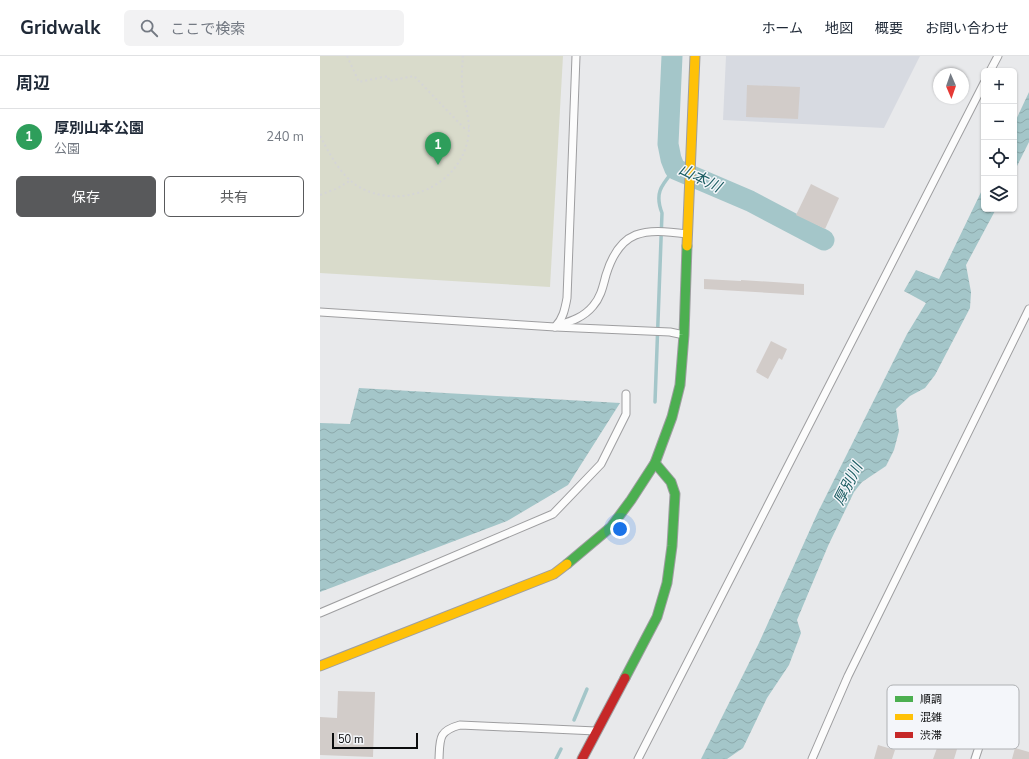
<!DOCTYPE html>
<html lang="ja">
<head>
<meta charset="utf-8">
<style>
	:root { --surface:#fff; --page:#f2f2f3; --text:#1f2937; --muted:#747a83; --line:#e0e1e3; --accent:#58595b }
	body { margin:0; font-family:"Nunito Sans","Noto Sans JP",sans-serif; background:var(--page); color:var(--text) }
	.controls { position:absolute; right:12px; top:12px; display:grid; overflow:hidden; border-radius:6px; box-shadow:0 1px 3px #0004 }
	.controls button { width:36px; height:36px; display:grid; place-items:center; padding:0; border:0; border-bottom:1px solid var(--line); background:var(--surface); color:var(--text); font:20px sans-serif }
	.compass { position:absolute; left:613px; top:12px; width:36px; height:36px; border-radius:50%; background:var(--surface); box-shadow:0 1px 3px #0004; rotate:178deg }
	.scale { position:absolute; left:12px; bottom:10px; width:86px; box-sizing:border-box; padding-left:4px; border:2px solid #0b0c0d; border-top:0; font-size:11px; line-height:14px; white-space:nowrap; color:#0b0c0d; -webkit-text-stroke:3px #f4f6fa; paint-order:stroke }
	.you { position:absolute; left:300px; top:473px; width:14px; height:14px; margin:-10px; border:3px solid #fff; border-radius:50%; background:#1a73e8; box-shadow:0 0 0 6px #1a73e833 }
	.badge { display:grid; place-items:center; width:26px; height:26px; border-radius:50%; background:var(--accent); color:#fff; font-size:13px; font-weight:700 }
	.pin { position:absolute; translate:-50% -33px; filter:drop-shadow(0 1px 2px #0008) }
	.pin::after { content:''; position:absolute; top:21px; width:14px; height:12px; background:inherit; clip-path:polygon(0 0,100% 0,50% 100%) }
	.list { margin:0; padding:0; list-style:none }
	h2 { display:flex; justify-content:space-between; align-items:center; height:52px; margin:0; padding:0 16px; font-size:17px }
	h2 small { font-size:13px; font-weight:400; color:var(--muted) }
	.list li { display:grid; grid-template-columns:26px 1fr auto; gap:12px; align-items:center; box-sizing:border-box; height:56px; padding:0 16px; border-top:1px solid var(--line) }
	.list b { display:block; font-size:15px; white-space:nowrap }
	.list p { margin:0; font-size:13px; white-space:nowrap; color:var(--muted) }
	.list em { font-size:13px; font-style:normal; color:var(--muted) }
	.actions { display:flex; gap:8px; padding:12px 16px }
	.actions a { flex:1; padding:9px 0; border:1px solid var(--accent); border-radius:6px; text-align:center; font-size:14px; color:var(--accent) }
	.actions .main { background:var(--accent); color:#fff }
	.icon { flex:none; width:22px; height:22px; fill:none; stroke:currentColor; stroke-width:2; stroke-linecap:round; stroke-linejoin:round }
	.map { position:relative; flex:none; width:709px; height:703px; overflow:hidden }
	header { display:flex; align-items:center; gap:24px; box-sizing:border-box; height:56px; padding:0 20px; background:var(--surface); border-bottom:1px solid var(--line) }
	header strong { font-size:19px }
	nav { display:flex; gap:22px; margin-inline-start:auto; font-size:14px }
	.search { width:280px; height:36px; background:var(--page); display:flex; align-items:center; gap:10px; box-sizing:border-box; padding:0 14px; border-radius:6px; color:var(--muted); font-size:15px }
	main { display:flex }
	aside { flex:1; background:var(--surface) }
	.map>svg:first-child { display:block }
	.built { fill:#d7dae1 }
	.green { fill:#d9dbcb }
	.water { fill:url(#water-waves) }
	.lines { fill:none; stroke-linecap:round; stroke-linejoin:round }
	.stream { stroke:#a4c6c9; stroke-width:3.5 }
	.river { stroke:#a4c6c9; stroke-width:21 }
	.building { fill:#d2ccc9 }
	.lane-casing { stroke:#9e9ea0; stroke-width:9 }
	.fast-casing { stroke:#9e9ea0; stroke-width:11 }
	.slow-casing { stroke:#9e9ea0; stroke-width:11 }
	.jam-casing { stroke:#9e9ea0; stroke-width:11 }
	.path { stroke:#d5d5d6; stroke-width:2; stroke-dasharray:2 3; stroke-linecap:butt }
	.lane { stroke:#fcfcfc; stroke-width:7 }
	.fast { stroke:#4caf50; stroke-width:9 }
	.slow { stroke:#ffc107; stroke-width:9 }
	.jam { stroke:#c62828; stroke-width:9 }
	.labels { text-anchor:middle; stroke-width:3; stroke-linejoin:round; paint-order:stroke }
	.water-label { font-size:15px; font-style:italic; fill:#1b5d62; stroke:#f4f6fa }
	.key { fill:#f4f6fa; stroke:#aeb0b3; stroke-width:1 }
	.key-label { font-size:11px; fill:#0b0c0d }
</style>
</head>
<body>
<header>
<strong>Gridwalk</strong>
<div class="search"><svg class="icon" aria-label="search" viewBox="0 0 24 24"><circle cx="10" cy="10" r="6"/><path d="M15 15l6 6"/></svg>ここで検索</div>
<nav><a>ホーム</a><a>地図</a><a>概要</a><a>お問い合わせ</a></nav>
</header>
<main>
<aside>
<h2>周辺<small></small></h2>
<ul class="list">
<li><span class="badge" style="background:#2e9e5b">1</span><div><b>厚別山本公園</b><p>公園</p></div><em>240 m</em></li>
</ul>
<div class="actions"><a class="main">保存</a><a>共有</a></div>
</aside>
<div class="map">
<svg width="709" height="703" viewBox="0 0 709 703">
	<defs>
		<pattern id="water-waves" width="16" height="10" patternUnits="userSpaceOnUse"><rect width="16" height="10" fill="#a4c6c9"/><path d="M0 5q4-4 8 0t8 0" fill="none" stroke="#8ca9ab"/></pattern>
	</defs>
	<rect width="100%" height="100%" fill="#e8e9eb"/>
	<polygon class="built" points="406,0 600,0 564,72 403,64"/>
	<polygon class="green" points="0,0 243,0 230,231 0,217"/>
	<g class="water">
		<polygon points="709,36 709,86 694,116 694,68"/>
		<polygon points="664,130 664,153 676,153 646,209 651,236 650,252 615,319 605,332 590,340 576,353 579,375 574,394 566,410 542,426 534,436 508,490 477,564 481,577 469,609 447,642 423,692 407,703 381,703 438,589 498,456 587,278 606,247 584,235 596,214 619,223"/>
		<polygon points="39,332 300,347 248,429 187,465 0,536 0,367 30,368"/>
	</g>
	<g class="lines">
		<g class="stream">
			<path d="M335,346L342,157C334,136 342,129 355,113"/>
			<polyline points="254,664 267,633"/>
			<polyline points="236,703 241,693"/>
		</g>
		<polyline class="river" points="352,0 348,88 351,103 355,113 430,145 504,184"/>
	</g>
	<g class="building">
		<polygon points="427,29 480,31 478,63 426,61"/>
		<polygon points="491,128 519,142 505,173 476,159"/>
		<polygon points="384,223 421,225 421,224 484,228 484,239 384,233"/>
		<polygon points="451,285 467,293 462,304 459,302 448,323 436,316 437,315 436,315"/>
		<polygon points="18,635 55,636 53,701 0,699 0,661 17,662"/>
		<polygon points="620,684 638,690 634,703 613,703"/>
		<polygon points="558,689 575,694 572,703 554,703"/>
		<polygon points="695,692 709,696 709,703 692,703"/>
	</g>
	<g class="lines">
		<defs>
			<g id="lane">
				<polyline points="670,15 678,0"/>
				<polyline points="0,256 235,271 350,276 364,279"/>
				<path d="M239,269C252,265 264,261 273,250C281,241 283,230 286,219C300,173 324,172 367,178"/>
				<path d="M235,271C243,263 245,253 247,242L256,0"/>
				<polyline points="0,557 233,458 281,408 306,358 306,338"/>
				<path d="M119,703C120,683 118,675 140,669L276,675"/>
				<polyline points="318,703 664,27"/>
				<polyline points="492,703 528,620 709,253"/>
				<polyline points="655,703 661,685"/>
			</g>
			<g id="fast">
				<polyline points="247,508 291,471 311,444 335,407 352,361 360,329 364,279 367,190"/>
				<polyline points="305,622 337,561 347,527 352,490 355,438 351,426 335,407"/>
			</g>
			<g id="slow">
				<polyline points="367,190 375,0"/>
				<polyline points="0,610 234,518 247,508"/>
			</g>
			<polyline id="jam" points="262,703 305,622"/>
		</defs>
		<use href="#lane" class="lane-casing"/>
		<use href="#fast" class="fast-casing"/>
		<use href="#slow" class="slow-casing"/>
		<use href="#jam" class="jam-casing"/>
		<g class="path">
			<polyline points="27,0 39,26 68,20 69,25 94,20 144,72 149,72"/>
			<path d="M0,80C10,98 19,117 36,129C76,155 135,134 147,87C152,67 146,56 143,37C141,25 142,12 143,0"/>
			<polyline points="0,139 18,132 31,124"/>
		</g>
		<use href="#lane" class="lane"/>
		<use href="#fast" class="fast"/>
		<use href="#slow" class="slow"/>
		<use href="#jam" class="jam"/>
	</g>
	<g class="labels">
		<g class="water-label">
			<text transform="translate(380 122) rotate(26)" y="5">山本川</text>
			<text transform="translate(528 428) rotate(-63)" y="5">厚別川</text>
		</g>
	</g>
	<rect x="567" y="629" width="132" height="64" rx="6" class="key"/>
	<rect x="575" y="640" width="18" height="6" fill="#4caf50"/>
	<rect x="575" y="658" width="18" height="6" fill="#ffc107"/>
	<rect x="575" y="676" width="18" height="6" fill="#c62828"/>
	<g class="key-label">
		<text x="600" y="647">順調</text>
		<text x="600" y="665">混雑</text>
		<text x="600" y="683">渋滞</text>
	</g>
</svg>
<div class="controls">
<button>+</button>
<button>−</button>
<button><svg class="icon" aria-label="locate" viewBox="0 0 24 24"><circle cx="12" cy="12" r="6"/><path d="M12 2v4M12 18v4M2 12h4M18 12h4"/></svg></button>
<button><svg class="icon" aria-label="layers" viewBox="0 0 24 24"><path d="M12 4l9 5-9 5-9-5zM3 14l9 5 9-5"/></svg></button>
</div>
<svg class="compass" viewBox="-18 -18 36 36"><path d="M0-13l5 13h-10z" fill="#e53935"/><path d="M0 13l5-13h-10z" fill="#747a83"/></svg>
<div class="scale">50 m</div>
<div class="you"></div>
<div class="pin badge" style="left:118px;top:109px;background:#2e9e5b">1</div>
</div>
</main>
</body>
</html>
